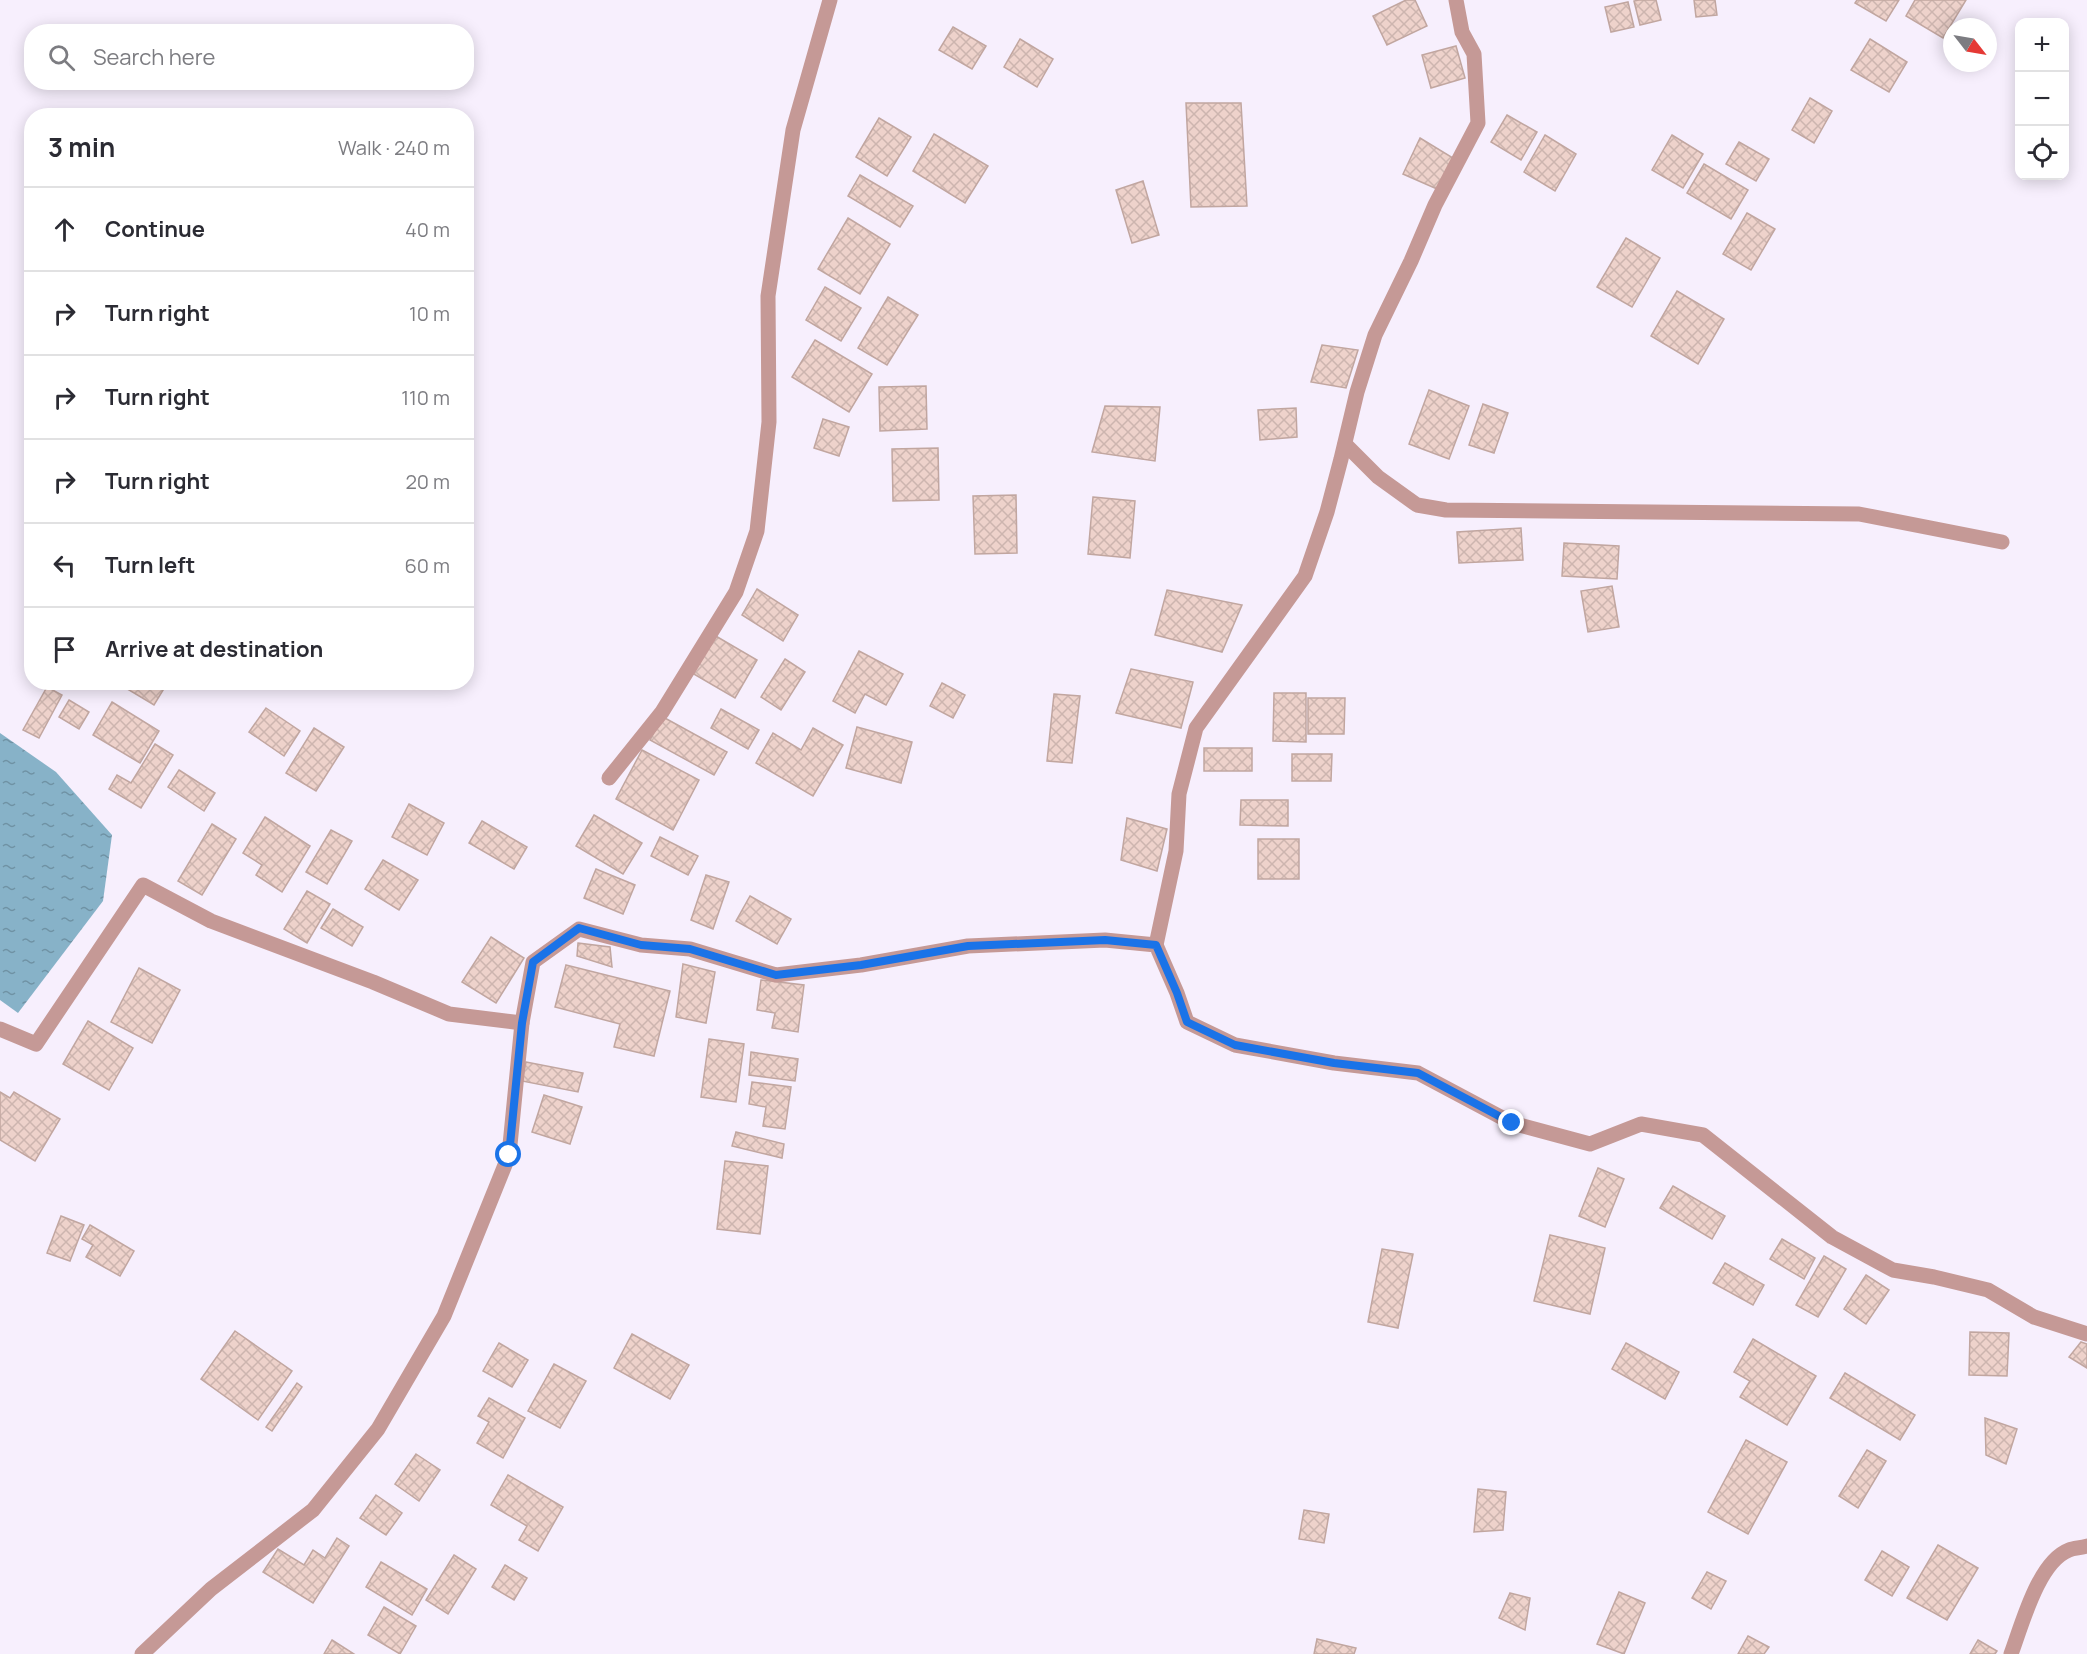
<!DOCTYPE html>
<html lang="en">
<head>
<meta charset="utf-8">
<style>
	:root { --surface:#fff; --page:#f2f2f3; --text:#2b2b33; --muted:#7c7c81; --line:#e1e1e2 }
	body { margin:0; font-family:Manrope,sans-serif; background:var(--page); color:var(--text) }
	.controls { position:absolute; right:18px; top:18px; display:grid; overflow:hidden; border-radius:12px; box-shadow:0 3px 15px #0003 }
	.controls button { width:54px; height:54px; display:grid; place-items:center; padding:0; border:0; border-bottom:2px solid var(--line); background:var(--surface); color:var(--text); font:30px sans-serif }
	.compass { position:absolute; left:1943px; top:18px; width:54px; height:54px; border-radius:50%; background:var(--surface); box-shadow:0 3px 15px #0003; rotate:121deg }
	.stop { position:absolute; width:18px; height:18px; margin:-14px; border:4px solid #1a73e8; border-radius:50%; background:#fff }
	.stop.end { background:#1a73e8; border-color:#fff; box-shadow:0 2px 6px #0008 }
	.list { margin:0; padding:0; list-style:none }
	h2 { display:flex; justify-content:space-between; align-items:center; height:78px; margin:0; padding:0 24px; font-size:26px }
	h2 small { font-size:20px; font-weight:400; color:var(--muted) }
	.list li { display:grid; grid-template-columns:39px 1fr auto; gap:18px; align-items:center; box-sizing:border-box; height:84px; padding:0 24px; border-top:2px solid var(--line) }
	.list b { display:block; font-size:22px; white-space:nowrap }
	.list em { font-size:20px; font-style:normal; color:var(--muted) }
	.icon { flex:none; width:33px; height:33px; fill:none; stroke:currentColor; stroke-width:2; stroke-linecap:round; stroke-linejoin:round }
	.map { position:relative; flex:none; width:2087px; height:1654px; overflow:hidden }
	.search { position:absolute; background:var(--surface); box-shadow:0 3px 15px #0003; left:24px; top:24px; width:450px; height:66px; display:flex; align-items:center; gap:15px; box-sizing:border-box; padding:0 21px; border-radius:24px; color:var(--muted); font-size:22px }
	.panel { position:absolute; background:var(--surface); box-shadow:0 3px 15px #0003; left:24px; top:108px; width:450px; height:582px; border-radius:24px }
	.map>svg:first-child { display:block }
	.water { fill:url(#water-ripples) }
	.building { fill:url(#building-cross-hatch); stroke:#c1a6a0; stroke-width:1.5 }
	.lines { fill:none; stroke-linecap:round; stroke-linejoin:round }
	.minor { stroke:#c59996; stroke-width:15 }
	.route { stroke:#1a73e8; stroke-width:8 }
</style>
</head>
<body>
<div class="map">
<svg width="2087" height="1654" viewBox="0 0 2087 1654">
	<defs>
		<pattern id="water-ripples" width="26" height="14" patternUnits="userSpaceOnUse" patternTransform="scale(1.5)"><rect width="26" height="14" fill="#87b2c8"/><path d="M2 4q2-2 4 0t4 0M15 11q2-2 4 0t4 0" fill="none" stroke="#6f92a4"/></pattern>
		<pattern id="building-cross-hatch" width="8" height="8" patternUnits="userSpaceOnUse" patternTransform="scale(1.5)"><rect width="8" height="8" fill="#eed2cb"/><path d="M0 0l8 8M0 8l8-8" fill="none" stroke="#cdb5af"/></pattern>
	</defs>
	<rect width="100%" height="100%" fill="#f7effd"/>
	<polygon class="water" points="0,733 56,772 112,835 103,901 18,1013 0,1000"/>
	<g class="building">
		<polygon points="1406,0 1415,0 1427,26 1387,45 1373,16"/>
		<polygon points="1639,0 1656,0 1661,20 1640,25 1634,1"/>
		<polygon points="1694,0 1715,0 1717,15 1696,17"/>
		<polygon points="1857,0 1899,0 1886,21 1855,3"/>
		<polygon points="1915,0 1966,0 1943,38 1906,16"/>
		<polygon points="1628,2 1634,27 1611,32 1605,7"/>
		<polygon points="953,27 986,46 972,69 939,50"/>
		<polygon points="1020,39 1053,59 1037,87 1004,67"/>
		<polygon points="1870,39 1907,62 1889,92 1851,70"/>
		<polygon points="1456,46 1465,78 1431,88 1422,55"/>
		<polygon points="1810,98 1832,111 1814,143 1792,130"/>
		<polygon points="1186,103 1241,103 1247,206 1191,207"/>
		<polygon points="1507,115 1537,132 1521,160 1491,142"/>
		<polygon points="879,118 911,137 887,176 856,157"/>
		<polygon points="934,134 988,166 965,203 913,171"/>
		<polygon points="1545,135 1576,154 1555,191 1524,172"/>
		<polygon points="1672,135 1703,154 1683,188 1652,170"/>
		<polygon points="1420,138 1453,158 1437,189 1403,174"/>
		<polygon points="1739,142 1769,159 1756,181 1726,164"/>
		<polygon points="1704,164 1748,190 1731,219 1687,193"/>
		<polygon points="860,175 913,206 900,227 848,196"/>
		<polygon points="1143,181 1159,235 1132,243 1116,190"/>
		<polygon points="1747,213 1775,229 1751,270 1723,254"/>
		<polygon points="848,218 890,244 860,294 818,269"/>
		<polygon points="1626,238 1660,258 1632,307 1597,287"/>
		<polygon points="825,287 861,308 841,341 806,320"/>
		<polygon points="1677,291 1724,319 1698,364 1651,336"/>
		<polygon points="888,297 918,315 887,365 858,348"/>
		<polygon points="815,340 872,374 849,412 792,377"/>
		<polygon points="1322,345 1358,350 1346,388 1311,382"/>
		<polygon points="926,386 927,429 880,431 879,387"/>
		<polygon points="1429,390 1469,406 1449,459 1409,444"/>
		<polygon points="1483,404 1508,413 1494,453 1469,445"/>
		<polygon points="1105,406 1160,407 1155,461 1092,452"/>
		<polygon points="1296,408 1297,437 1260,440 1258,410"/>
		<polygon points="823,419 849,427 839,456 814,448"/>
		<polygon points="938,448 939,500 893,501 892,449"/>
		<polygon points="1016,495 1017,553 975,554 973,496"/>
		<polygon points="1093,497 1135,501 1130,558 1088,554"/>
		<polygon points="1521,528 1523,560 1459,563 1457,532"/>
		<polygon points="1564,543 1619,546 1617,579 1562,576"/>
		<polygon points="1612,586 1619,627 1588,632 1581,591"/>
		<polygon points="757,589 798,615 783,641 742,615"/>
		<polygon points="1167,590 1242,605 1222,652 1155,635"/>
		<polygon points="714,635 757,660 735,698 692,673"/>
		<polygon points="859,651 903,674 886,705 865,694 855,713 833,701"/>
		<polygon points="785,659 805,672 781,710 761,697"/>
		<polygon points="1131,669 1193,682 1181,728 1116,713"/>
		<polygon points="127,682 168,682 154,705 124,687"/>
		<polygon points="942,683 965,695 953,718 930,706"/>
		<polygon points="47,687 62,695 39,738 23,730"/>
		<polygon points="1274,693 1306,693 1306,742 1273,741"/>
		<polygon points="1054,694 1080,696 1072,763 1047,761"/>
		<polygon points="1308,698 1345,698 1344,734 1308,734"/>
		<polygon points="69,700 89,712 79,729 59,717"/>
		<polygon points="112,702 159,731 140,763 93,735"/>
		<polygon points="266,708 300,731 284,756 249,732"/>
		<polygon points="721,709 759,730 748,749 711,728"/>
		<polygon points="663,717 727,752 714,775 650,740"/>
		<polygon points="857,727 912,742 901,783 846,768"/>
		<polygon points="314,728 344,747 316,791 286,773"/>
		<polygon points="813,728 843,745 813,796 756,763 773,733 801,750"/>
		<polygon points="155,744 173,755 141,808 109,789 117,775 131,783"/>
		<rect x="1204" y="748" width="48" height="23"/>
		<polygon points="642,750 699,780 673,830 616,799"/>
		<polygon points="1292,754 1332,754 1331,781 1292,781"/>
		<polygon points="179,770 215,793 204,811 168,787"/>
		<polygon points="1241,800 1288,800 1288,826 1240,825"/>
		<polygon points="409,804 444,823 427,855 392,837"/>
		<polygon points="594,815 642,843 623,874 576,846"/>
		<polygon points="265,817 310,846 282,892 256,875 262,865 243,853"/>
		<polygon points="1127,818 1167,829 1157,871 1121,860"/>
		<polygon points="482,821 527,847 514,869 469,843"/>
		<polygon points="212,824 236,839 202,895 178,881"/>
		<polygon points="331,830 352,841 327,884 306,872"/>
		<polygon points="660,837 698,856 688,875 651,856"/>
		<rect x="1258" y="839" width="41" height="40"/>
		<polygon points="383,860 418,880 399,910 365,889"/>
		<polygon points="596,869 635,885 623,914 584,898"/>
		<polygon points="706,875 729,882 713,929 691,920"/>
		<polygon points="307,891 330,904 307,943 284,929"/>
		<polygon points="750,896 791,919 777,944 736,921"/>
		<polygon points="333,909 363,927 352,946 321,928"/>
		<polygon points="491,937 524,958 496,1003 462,982"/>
		<polygon points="578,943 610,947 612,967 577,956"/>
		<polygon points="683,964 715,972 706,1023 676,1017"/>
		<polygon points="566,965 670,991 654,1056 614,1047 620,1024 555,1007"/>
		<polygon points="139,968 180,990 152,1043 111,1022"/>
		<polygon points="761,980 804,985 798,1032 772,1028 775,1013 757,1010"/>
		<polygon points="88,1021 133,1048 109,1090 63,1064"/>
		<polygon points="709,1039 744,1044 736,1102 701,1097"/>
		<polygon points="751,1052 798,1059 795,1081 749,1075"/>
		<polygon points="526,1062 583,1073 578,1092 522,1081"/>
		<polygon points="752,1082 791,1087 785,1129 763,1126 766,1107 749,1104"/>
		<polygon points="0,1092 10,1098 14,1092 60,1119 35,1161 0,1140"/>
		<polygon points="544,1095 582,1107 570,1144 532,1132"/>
		<polygon points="736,1132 784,1144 782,1158 732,1146"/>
		<polygon points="725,1161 768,1166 760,1234 717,1229"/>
		<polygon points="1598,1168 1624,1179 1605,1227 1579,1216"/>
		<polygon points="1673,1186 1725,1216 1712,1239 1660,1208"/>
		<polygon points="61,1216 84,1225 70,1261 47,1253"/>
		<polygon points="90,1225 134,1251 120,1276 86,1257 93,1245 82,1239"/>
		<polygon points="1550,1235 1605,1248 1590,1314 1534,1301"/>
		<polygon points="1782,1239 1815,1258 1804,1279 1770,1259"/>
		<polygon points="1382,1249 1413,1254 1398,1328 1368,1322"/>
		<polygon points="1824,1256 1846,1269 1818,1317 1796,1305"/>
		<polygon points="1725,1263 1764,1285 1753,1305 1713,1283"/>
		<polygon points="1866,1275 1889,1290 1866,1324 1844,1309"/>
		<polygon points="235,1331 292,1371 258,1420 201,1379"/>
		<polygon points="1970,1332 2009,1333 2007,1376 1969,1375"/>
		<polygon points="632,1334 689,1365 670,1399 614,1368"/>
		<polygon points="1753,1339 1816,1376 1787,1425 1740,1397 1750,1381 1734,1372"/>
		<polygon points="2081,1342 2087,1344 2087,1368 2069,1357"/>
		<polygon points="499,1343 528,1360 512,1387 483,1371"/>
		<polygon points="1626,1343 1679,1372 1665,1399 1612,1369"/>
		<polygon points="554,1364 586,1381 560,1428 528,1411"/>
		<polygon points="1845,1373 1915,1415 1900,1440 1830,1398"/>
		<polygon points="297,1383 302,1387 272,1431 266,1427"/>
		<polygon points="489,1398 525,1418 503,1458 477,1443 489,1422 478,1416"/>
		<polygon points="1985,1418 2017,1429 2006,1464 1986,1455"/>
		<polygon points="1746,1440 1787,1462 1748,1534 1708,1512"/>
		<polygon points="1867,1450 1886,1461 1858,1508 1839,1496"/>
		<polygon points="416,1454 440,1470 419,1501 395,1484"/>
		<polygon points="508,1475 563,1507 538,1551 519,1540 527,1526 491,1505"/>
		<polygon points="1478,1489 1506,1492 1503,1530 1474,1532"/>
		<polygon points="376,1495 402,1513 386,1535 360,1518"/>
		<polygon points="1304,1510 1329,1514 1324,1543 1299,1539"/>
		<polygon points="337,1538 349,1546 313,1603 263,1572 278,1549 304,1565 313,1550 325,1558"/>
		<polygon points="1938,1545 1978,1568 1947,1620 1907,1598"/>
		<polygon points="1882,1551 1909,1567 1892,1596 1865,1580"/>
		<polygon points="454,1555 476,1569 448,1614 426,1600"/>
		<polygon points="381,1562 427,1589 412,1615 366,1587"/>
		<polygon points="505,1565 527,1578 514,1600 492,1587"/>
		<polygon points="1707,1572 1726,1581 1711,1609 1692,1598"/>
		<polygon points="1619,1592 1645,1603 1624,1654 1597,1644"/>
		<polygon points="1510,1593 1530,1598 1525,1630 1499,1618"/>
		<polygon points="384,1607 416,1626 400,1654 368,1635"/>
		<polygon points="1748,1636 1769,1647 1764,1654 1738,1654"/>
		<polygon points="1317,1639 1356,1648 1354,1654 1314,1654"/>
		<polygon points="332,1640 354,1654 324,1654"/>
		<polygon points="1978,1640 1997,1651 1995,1654 1970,1654"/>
	</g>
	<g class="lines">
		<g class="minor">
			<polyline points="1345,444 1378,477 1417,505 1446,510 1859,514 2002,542"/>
			<polyline points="609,778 662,712 736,592 757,531 769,422 768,296 793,130 830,0"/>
			<polyline points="1156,945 1176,851 1179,794 1196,728 1305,576 1327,512 1341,459 1357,392 1375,335 1411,261 1435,205 1478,123 1474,54 1462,32 1456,0"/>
			<polyline points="0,1029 36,1044 143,885 211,921 373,982 449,1014 522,1023 533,962 579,929 641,945 690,949 776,975 861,965 968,946 1105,940 1156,945 1177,993 1187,1022 1235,1045 1334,1063 1418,1073 1512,1123 1590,1144 1641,1124 1703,1135 1832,1237 1893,1270 1934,1277 1988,1290 2034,1317 2087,1334"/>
			<polyline points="142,1654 211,1589 313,1510 378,1429 444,1316 509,1155 522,1023"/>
			<path d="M2011,1654C2022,1625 2038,1562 2069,1550C2074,1548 2081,1548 2087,1546"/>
		</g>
	</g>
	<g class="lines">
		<polyline class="route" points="509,1155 522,1023 533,962 579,928 641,945 690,949 776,975 861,965 968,946 1105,940 1156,945 1177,993 1187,1022 1235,1045 1334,1063 1418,1073 1512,1123"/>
	</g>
</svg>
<div class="controls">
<button>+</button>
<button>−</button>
<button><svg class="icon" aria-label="locate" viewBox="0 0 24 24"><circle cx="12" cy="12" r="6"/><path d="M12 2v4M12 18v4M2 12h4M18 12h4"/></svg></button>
</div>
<svg class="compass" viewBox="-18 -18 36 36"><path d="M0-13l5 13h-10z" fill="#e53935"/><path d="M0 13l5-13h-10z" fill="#7c7c81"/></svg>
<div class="stop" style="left:509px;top:1155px"></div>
<div class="stop end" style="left:1512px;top:1123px"></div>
<div class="search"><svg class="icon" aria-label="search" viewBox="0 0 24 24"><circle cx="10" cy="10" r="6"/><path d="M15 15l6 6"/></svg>Search here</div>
<section class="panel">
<h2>3 min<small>Walk · 240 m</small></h2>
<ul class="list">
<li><svg class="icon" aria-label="ahead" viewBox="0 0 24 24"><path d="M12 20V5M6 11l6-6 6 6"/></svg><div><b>Continue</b></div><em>40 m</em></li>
<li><svg class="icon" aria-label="right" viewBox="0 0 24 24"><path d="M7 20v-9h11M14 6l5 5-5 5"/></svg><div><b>Turn right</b></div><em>10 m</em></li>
<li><svg class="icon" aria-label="right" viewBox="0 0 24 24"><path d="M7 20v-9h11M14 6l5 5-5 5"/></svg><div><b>Turn right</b></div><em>110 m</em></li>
<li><svg class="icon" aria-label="right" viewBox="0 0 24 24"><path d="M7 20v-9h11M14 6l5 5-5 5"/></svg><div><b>Turn right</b></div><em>20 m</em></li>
<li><svg class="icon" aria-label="left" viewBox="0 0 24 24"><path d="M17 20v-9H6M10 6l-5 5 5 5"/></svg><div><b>Turn left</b></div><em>60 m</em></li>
<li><svg class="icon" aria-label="arrive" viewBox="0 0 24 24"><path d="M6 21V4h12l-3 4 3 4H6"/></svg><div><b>Arrive at destination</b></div></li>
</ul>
</section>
</div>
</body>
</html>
